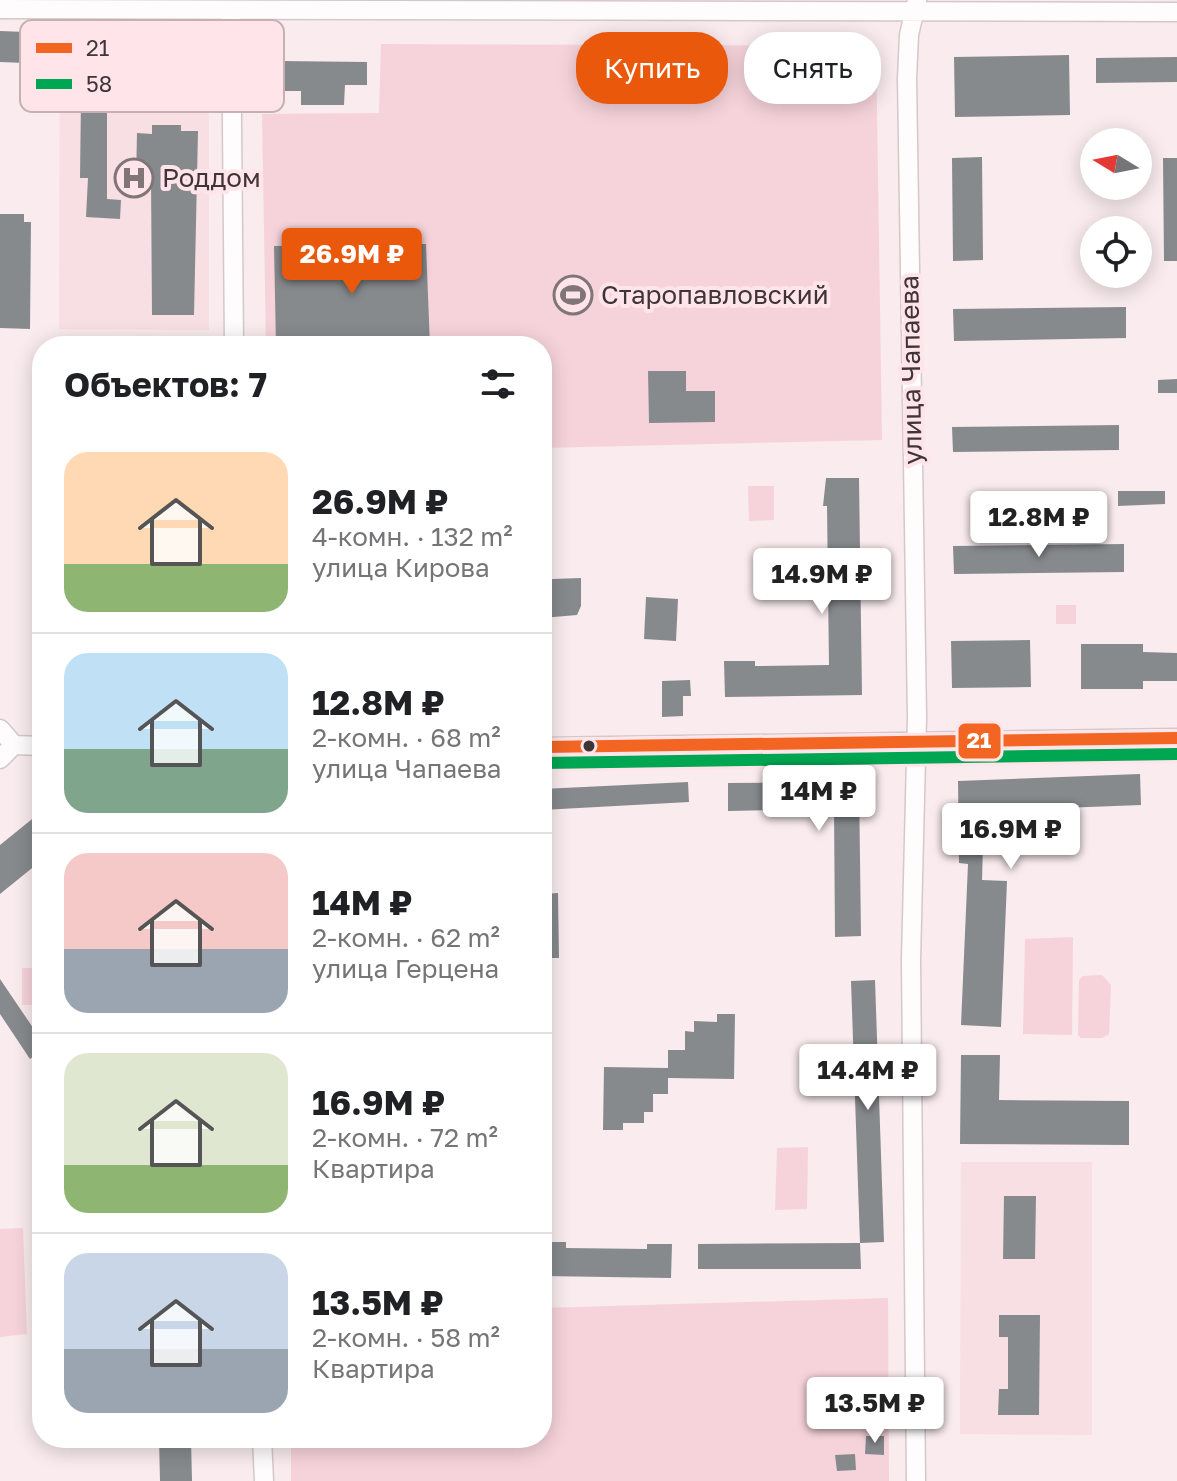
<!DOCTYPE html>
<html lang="ru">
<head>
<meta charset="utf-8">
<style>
	:root { --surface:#fff; --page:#f2f2f2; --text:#202124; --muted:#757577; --line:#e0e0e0; --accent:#ea580c }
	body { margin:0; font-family:"Golos Text",sans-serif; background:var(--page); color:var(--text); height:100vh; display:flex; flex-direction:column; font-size:30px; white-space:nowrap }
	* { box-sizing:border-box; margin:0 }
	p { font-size:26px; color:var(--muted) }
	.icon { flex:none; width:44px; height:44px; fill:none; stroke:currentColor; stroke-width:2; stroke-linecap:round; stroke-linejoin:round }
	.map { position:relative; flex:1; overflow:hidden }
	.sheet { position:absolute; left:32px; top:336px; width:520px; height:1112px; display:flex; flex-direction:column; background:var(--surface); border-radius:32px; box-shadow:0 4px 20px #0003 }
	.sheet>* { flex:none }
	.hud { position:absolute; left:576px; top:32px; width:480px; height:72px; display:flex; gap:16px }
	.needle { width:52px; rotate:280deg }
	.controls { position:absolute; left:1080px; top:128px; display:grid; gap:16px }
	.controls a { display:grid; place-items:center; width:72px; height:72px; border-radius:50%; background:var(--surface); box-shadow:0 4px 20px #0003; font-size:40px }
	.price { position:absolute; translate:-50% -68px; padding:0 18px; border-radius:8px; background:#fff; color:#222; font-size:26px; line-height:52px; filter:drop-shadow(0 2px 4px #0008) }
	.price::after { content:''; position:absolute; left:50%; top:48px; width:24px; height:18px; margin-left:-12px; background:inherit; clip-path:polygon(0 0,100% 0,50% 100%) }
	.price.active { background:var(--accent); color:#fff }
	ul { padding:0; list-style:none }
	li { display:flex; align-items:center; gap:24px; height:200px; padding:0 32px }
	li+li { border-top:2px solid var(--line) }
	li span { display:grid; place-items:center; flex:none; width:224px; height:160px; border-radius:24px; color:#555 }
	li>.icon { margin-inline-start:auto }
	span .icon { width:96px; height:96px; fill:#fffc; stroke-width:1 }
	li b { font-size:34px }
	h2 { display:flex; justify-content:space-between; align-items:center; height:96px; padding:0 32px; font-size:34px }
	.tag { padding:0 28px; border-radius:32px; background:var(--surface); box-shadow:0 4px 20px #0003; font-size:28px; line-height:72px }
	.tag.active { background:var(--accent); color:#fff }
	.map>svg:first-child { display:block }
	.built { fill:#f7dfe3 }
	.green { fill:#f6d3da }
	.building { fill:#878a8d }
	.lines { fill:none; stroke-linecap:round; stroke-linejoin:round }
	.minor-casing { stroke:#d4c8cb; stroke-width:21 }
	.minor { stroke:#fefcfc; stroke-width:18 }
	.bus-1-casing { stroke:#ffe5ea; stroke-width:18 }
	.bus-2-casing { stroke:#ffe5ea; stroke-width:18 }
	.bus-1 { stroke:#f26522; stroke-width:12 }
	.bus-2 { stroke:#00a651; stroke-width:12 }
	.bus-dot { fill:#3f3537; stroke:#ffe5ea; stroke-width:3 }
	.labels { text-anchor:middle; stroke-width:8; stroke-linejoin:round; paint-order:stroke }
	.poi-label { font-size:26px; fill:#3f3537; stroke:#ffe5ea; text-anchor:start }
	.street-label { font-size:26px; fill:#3f3537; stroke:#ffe5ea }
	.key { fill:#ffe5ea; stroke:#c5b0b4; stroke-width:2 }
	.key-label { font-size:22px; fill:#3f3537 }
	.line-badge { stroke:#ffe5ea; stroke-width:3 }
	.badge-label { font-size:22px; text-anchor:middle; font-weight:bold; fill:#fff }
</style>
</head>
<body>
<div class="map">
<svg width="1177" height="1481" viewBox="0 0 1177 1481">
	<rect width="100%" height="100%" fill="#f9ebee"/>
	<path class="built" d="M 60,25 L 209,26 L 209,330 L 59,329 Z
		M 961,1162 L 1092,1162 L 1092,1435 L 960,1434 Z"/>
	<path class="green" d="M 381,44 L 876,46 L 882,440 L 542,448 L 542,346 L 266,346 L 262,114 L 379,113 Z
		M 774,486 L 774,520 L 749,521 L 748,486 Z
		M 1056,605 L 1076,605 L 1076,624 L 1056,624 Z
		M 1073,937 L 1072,1035 L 1023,1034 L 1025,939 Z
		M 22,968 L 42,968 L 42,1005 L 22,1005 Z
		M 1102,975 L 1111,985 L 1109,1034 L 1102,1038 L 1081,1038 L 1078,1035 L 1079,980 L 1083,976 Z
		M 808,1147 L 807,1209 L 775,1210 L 777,1148 Z
		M 23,1228 L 27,1334 L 0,1337 L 0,1229 Z
		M 888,1298 L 889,1481 L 291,1481 L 291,1438 L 542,1438 L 542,1308 Z"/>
	<path class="building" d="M 195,28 L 196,99 L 107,98 L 107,199 L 121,200 L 120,219 L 86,217 L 88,178 L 80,178 L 81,98 L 74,98 L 74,78 L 169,78 L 169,47 L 156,48 L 156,30 Z
		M 0,31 L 26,32 L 25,63 L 0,62 Z
		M 1069,55 L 1070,115 L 955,117 L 954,57 Z
		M 1177,57 L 1177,82 L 1096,83 L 1096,58 Z
		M 279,61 L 367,62 L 367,85 L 345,85 L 344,105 L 301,105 L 301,91 L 279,91 Z
		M 152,125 L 181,125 L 181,131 L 198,131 L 194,315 L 152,315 L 151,179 L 136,179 L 137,133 L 152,134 Z
		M 982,157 L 983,260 L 953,261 L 952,158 Z
		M 1163,158 L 1177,158 L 1177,261 L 1164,261 Z
		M 0,214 L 24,214 L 24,222 L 31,222 L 30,329 L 0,328 Z
		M 426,244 L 430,346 L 276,346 L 274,246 Z
		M 1126,307 L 1126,338 L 954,341 L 953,309 Z
		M 648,371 L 686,371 L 686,391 L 715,391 L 715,422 L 649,423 Z
		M 1177,379 L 1177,393 L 1158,393 L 1158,380 Z
		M 1119,425 L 1119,450 L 953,452 L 952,427 Z
		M 826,478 L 859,478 L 862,695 L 725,697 L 724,661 L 755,661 L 755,666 L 829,665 L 827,506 L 823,506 Z
		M 1118,491 L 1165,491 L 1165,504 L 1118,506 Z
		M 1124,544 L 1124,572 L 954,574 L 953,546 Z
		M 581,578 L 581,606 L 577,615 L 542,618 L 542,587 L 552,587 L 552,579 Z
		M 646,597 L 678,599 L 676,641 L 644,639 Z
		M 1030,640 L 1031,687 L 952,688 L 951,641 Z
		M 1081,644 L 1143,644 L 1143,652 L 1177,653 L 1177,681 L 1143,681 L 1143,689 L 1081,689 Z
		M 690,680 L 691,696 L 683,696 L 683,716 L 662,717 L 662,681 Z
		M 1140,774 L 1141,805 L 984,811 L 982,880 L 1007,881 L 1001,1027 L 961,1025 L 968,864 L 959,863 L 958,781 Z
		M 688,782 L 689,802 L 542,810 L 542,789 Z
		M 859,782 L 861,936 L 835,937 L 834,809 L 728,811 L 728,783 Z
		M 42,811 L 42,860 L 0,894 L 0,845 Z
		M 558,893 L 559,958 L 542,958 L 542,894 Z
		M 0,979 L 42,1041 L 42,1049 L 30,1059 L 0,1014 Z
		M 875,980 L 884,1242 L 860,1243 L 851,981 Z
		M 717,1014 L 735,1014 L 734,1079 L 668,1078 L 668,1094 L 653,1094 L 653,1112 L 644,1112 L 644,1123 L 623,1123 L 623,1130 L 603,1130 L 604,1067 L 668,1068 L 668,1050 L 685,1050 L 685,1031 L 694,1032 L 694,1021 L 717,1022 Z
		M 961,1055 L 1000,1055 L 999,1100 L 1129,1101 L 1129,1145 L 960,1144 Z
		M 1004,1196 L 1036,1196 L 1035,1259 L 1003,1259 Z
		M 542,1242 L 566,1242 L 566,1248 L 647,1249 L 647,1244 L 672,1244 L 671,1278 L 542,1276 Z
		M 860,1243 L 861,1269 L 698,1269 L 698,1244 Z
		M 999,1315 L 1040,1315 L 1039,1415 L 998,1415 L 999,1389 L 1008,1389 L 1008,1337 L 999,1337 Z
		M 866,1436 L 884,1436 L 884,1455 L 865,1454 Z
		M 159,1438 L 191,1438 L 192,1481 L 160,1481 Z
		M 855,1454 L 856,1470 L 837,1471 L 835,1455 Z"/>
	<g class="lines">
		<defs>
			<path id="minor" d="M 0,9 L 1177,12
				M 231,12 L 234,346
				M 0,729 L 14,745
				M 542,747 L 1177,738
				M 0,759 L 14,745 L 42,746
				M 262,1438 L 264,1481
				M 916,1481 L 911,960 L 917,717 L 907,78 L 909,35 L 917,0"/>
		</defs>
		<use href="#minor" class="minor-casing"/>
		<use href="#minor" class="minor"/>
		<defs>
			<path id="bus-1" d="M 542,747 L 1177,738"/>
			<path id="bus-2" d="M 542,763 L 1177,754"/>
		</defs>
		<use href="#bus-1" class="bus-1-casing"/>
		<use href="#bus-2" class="bus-2-casing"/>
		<use href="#bus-1" class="bus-1"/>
		<use href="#bus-2" class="bus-2"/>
	</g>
	<defs>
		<symbol id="hospital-ring" viewBox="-11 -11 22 22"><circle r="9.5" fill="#ffe5ea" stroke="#807577" stroke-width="1.5"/><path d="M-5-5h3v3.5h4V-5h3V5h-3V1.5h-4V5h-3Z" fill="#807577"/></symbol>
		<symbol id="stadium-ring" viewBox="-11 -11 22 22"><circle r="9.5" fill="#ffe5ea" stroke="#807577" stroke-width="1.5"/><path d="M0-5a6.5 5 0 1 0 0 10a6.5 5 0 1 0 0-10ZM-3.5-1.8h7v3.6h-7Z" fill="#807577"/></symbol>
	</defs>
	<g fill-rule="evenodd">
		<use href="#hospital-ring" x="112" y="156" width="44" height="44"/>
		<use href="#stadium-ring" x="551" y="273" width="44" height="44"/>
	</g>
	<circle class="bus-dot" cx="589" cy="746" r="7"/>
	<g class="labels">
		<g class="poi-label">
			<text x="162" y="187">Роддом</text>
			<text x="601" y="304">Старопавловский</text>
		</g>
		<g class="street-label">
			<text transform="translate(911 370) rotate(-91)" y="9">улица Чапаева</text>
		</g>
	</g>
	<rect x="20" y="20" width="264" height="92" rx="12" class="key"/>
	<rect x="36" y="43" width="36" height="10" fill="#f26522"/>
	<rect x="36" y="79" width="36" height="10" fill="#00a651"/>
	<g class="key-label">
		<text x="86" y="56">21</text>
		<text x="86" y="92">58</text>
	</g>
	<rect class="line-badge" x="957" y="722" width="45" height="38" rx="8" fill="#f26522"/>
	<g class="badge-label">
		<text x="979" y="748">21</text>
	</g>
</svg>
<div class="controls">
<a><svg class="needle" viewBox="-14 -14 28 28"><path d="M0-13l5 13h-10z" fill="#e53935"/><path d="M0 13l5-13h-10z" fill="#757577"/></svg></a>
<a><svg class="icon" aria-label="locate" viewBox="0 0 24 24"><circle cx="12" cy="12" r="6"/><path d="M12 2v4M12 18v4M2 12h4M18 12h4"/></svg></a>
</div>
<b class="price active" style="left:352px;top:296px">26.9M ₽</b>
<b class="price" style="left:1039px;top:559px">12.8M ₽</b>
<b class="price" style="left:822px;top:616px">14.9M ₽</b>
<b class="price" style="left:819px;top:833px">14M ₽</b>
<b class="price" style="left:1011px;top:871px">16.9M ₽</b>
<b class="price" style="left:868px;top:1112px">14.4M ₽</b>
<b class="price" style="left:875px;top:1445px">13.5M ₽</b>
<div class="hud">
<a class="tag active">Купить</a>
<a class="tag">Снять</a>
</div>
<section class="sheet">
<h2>Объектов: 7<svg class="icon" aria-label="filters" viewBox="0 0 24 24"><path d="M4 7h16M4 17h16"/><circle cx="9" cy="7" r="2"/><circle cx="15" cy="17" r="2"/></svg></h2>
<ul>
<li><span style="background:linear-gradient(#ffd9b3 70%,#8fb573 0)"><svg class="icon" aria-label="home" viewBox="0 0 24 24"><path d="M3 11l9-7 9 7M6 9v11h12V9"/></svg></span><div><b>26.9M ₽</b><p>4-комн. · 132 m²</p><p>улица Кирова</p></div></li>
<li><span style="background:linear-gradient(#bfe0f5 60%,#7fa58c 0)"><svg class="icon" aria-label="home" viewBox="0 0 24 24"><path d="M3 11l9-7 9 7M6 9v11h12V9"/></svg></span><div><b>12.8M ₽</b><p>2-комн. · 68 m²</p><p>улица Чапаева</p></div></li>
<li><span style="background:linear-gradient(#f6c9c9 60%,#9aa5b1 0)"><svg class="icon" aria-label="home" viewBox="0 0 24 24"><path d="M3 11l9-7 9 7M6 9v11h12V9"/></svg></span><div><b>14M ₽</b><p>2-комн. · 62 m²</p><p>улица Герцена</p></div></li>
<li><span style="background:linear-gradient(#dfe7d0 70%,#8fb573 0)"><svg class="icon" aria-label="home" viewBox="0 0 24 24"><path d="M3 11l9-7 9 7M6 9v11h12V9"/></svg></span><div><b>16.9M ₽</b><p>2-комн. · 72 m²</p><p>Квартира</p></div></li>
<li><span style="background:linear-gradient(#c9d6e8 60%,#9aa5b1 0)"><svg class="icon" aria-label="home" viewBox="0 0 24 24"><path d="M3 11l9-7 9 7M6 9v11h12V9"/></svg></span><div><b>13.5M ₽</b><p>2-комн. · 58 m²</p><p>Квартира</p></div></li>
</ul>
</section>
</div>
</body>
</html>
